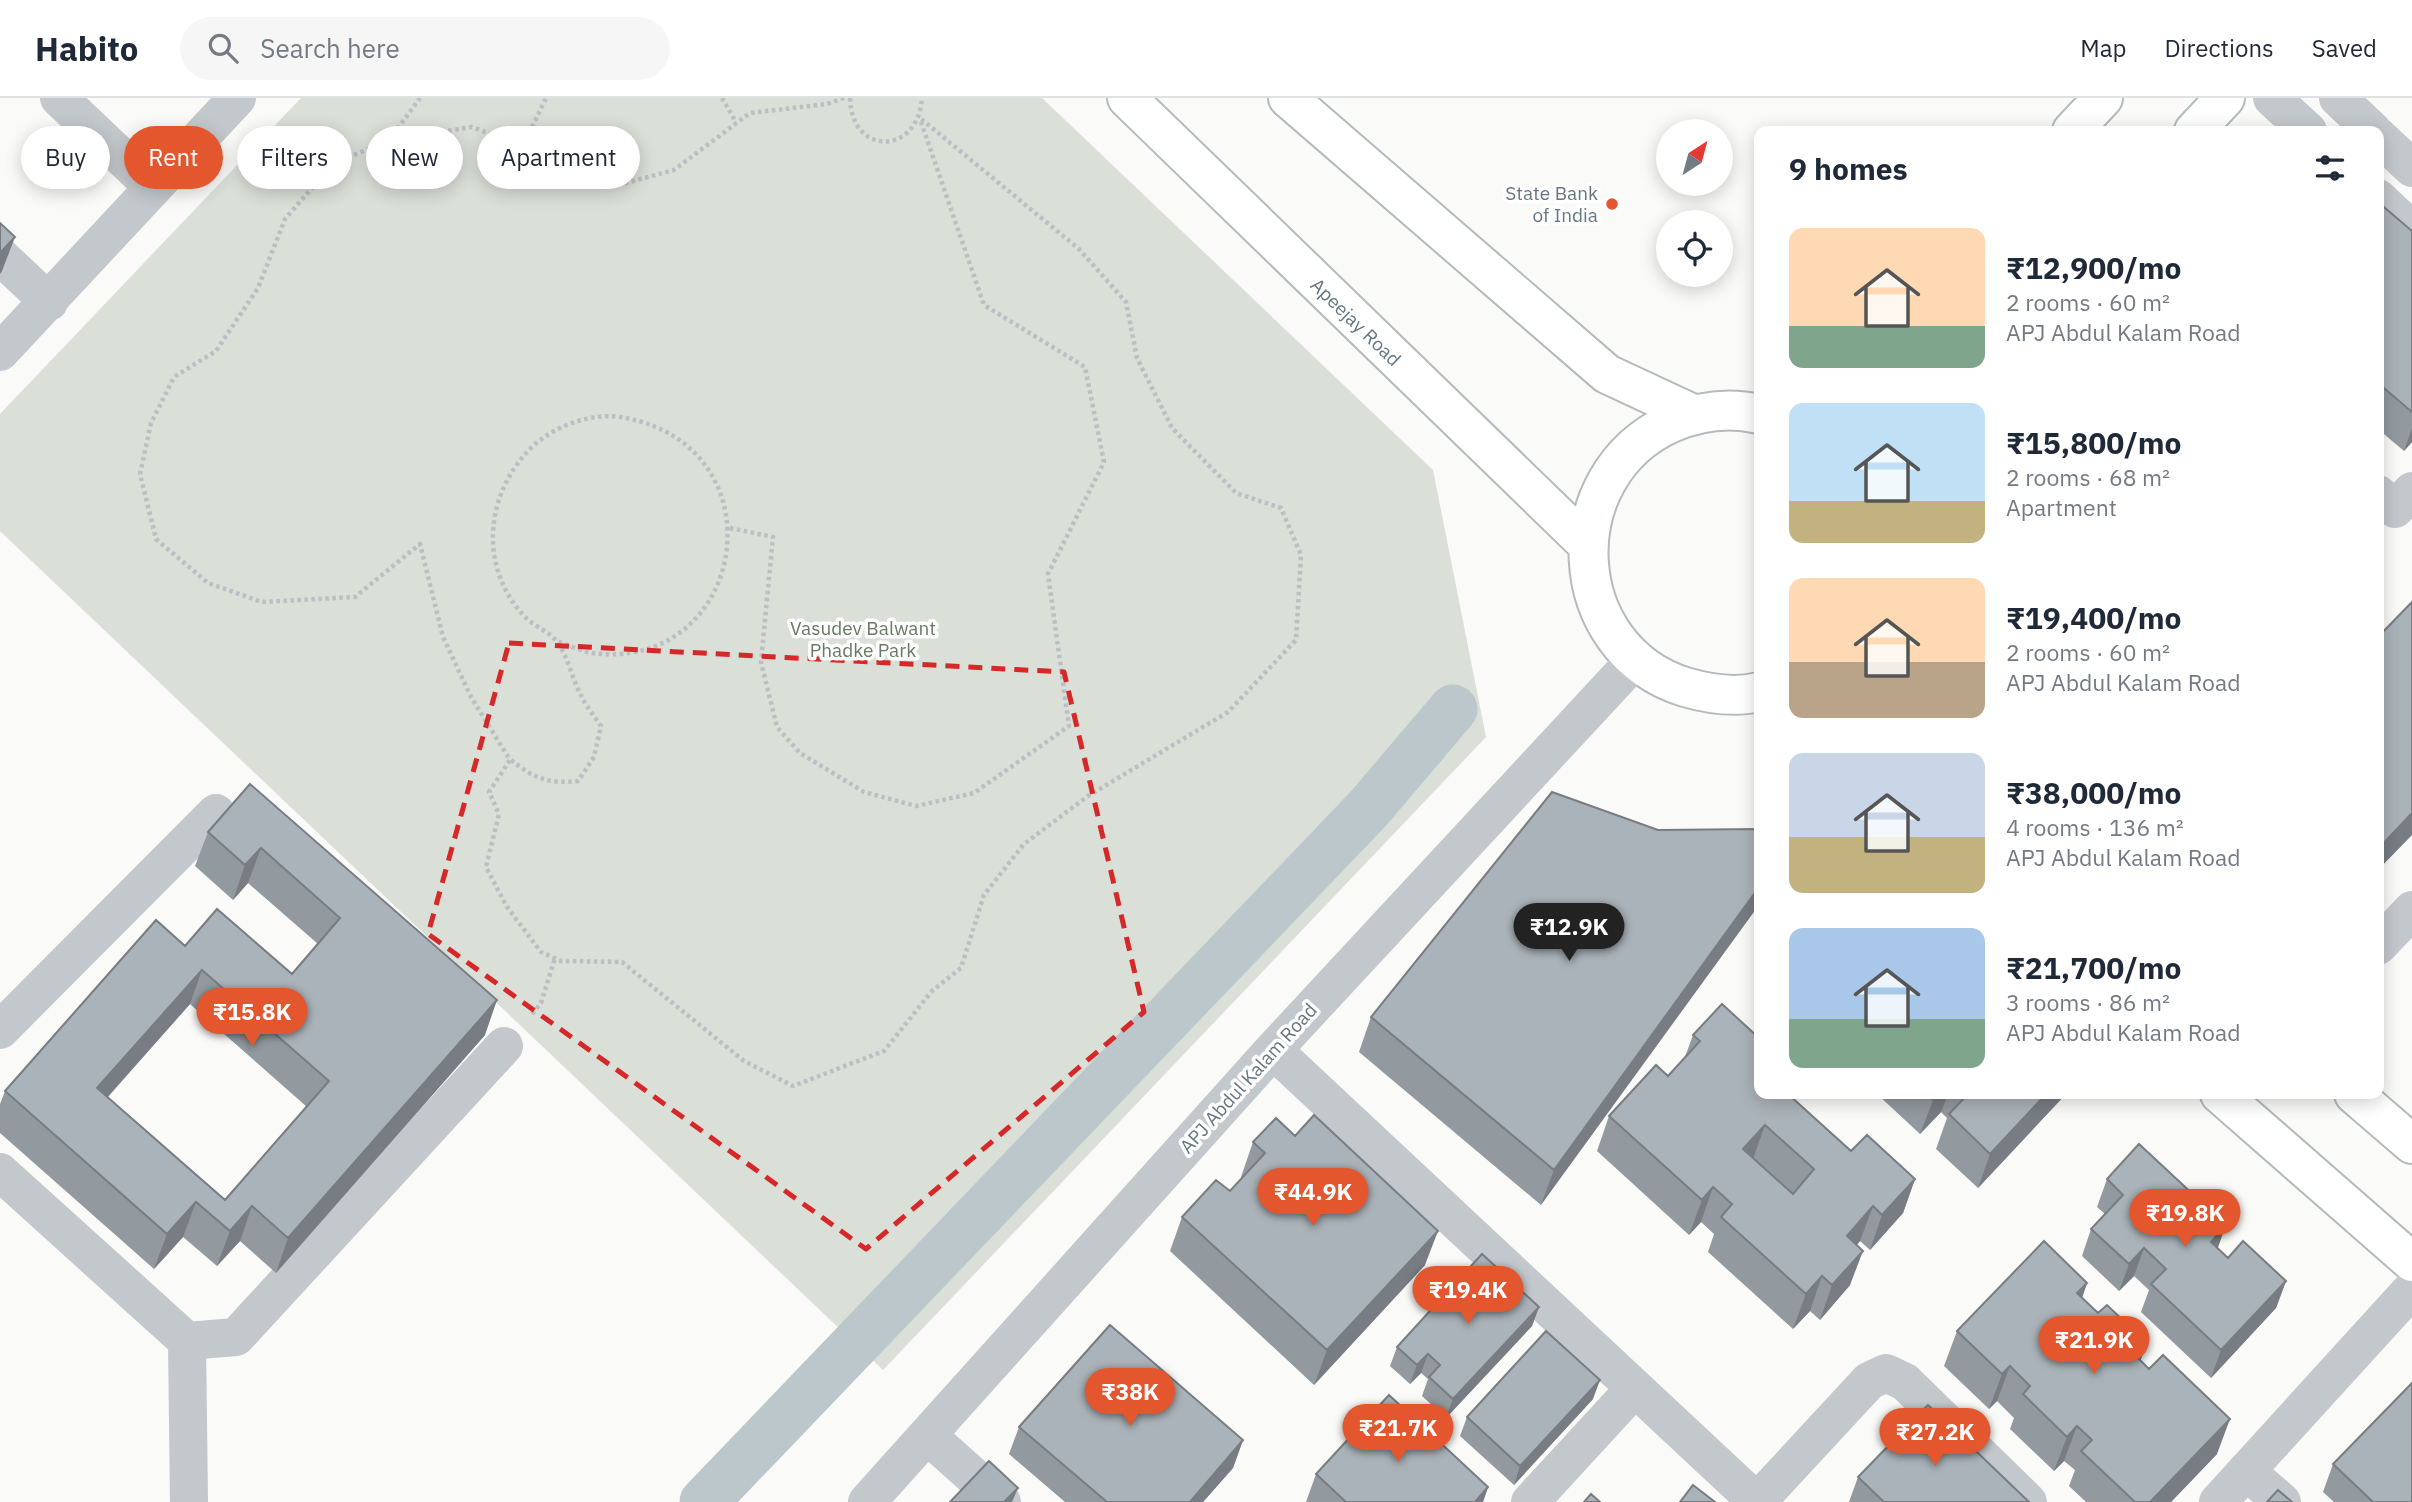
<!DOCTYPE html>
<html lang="en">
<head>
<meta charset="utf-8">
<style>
	:root { --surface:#fff; --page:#f6f6f7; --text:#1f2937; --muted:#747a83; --line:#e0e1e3; --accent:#e4572e }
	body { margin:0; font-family:"IBM Plex Sans",sans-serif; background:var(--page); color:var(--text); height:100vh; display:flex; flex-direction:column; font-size:26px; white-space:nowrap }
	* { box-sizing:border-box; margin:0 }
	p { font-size:23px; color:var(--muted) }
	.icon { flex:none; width:38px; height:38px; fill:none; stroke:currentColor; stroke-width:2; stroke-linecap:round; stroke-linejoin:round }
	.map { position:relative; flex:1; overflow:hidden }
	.panel { position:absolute; left:1754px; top:28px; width:630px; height:973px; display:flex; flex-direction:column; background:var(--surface); border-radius:14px; box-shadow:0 4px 18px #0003 }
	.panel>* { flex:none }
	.guide { position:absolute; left:21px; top:28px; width:665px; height:63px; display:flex; gap:14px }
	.needle { width:46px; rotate:36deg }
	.tools { position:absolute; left:1656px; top:21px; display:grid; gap:14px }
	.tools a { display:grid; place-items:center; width:77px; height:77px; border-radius:50%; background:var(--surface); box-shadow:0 4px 18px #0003; font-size:35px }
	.price { position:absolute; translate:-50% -60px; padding:0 16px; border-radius:24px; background:var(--accent); color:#fff; font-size:23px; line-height:46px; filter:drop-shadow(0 2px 4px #0008) }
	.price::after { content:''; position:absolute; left:50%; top:42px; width:21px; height:16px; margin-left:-10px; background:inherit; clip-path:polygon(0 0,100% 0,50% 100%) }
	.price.on { background:#222; color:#fff }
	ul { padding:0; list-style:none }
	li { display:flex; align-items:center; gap:21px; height:175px; padding:0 35px }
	li span { display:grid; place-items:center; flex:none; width:196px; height:140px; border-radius:14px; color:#555 }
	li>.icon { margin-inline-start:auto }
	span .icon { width:84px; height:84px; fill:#fffc; stroke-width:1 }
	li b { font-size:30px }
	h2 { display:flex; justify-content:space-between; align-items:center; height:84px; padding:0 35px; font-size:30px }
	.pill { padding:0 24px; border-radius:32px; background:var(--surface); box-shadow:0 4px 18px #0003; font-size:24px; line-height:63px }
	.pill.on { background:var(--accent); color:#fff }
	header { display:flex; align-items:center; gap:42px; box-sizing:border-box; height:98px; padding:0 35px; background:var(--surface); border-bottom:2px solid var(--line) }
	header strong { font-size:33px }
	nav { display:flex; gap:38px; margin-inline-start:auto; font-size:24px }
	.search { width:490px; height:63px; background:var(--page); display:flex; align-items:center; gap:18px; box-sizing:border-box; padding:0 24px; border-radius:38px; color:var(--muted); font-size:26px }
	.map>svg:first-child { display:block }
	.green { fill:#dadfd7 }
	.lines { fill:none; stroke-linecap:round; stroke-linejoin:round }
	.canal { stroke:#bbc7cb; stroke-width:49 }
	.major-casing { stroke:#b5babe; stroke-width:42 }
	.path { stroke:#bbbfc2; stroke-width:4.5; stroke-dasharray:3.5 3.5; stroke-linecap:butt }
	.minor { stroke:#c3c8cc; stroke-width:38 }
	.major { stroke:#fff; stroke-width:38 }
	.wall { fill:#929a9f; fill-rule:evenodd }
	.shaded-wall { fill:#777d82 }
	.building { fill:#aab3b9; stroke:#777d82; stroke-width:2; fill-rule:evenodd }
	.marked { fill:none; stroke:#d62828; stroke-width:5; stroke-dasharray:14 9; stroke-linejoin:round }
	.poi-dot { fill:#e4572e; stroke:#fff; stroke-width:2.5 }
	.labels { text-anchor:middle; stroke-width:7; stroke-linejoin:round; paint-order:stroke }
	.poi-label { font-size:19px; fill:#657683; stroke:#fff; text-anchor:end }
	.street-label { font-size:19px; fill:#657683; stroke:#fff }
	.park-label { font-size:19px; fill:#687a64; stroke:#fff }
</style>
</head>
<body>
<header>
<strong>Habito</strong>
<div class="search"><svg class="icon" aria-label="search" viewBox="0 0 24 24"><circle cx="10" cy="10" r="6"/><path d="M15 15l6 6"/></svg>Search here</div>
<nav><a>Map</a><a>Directions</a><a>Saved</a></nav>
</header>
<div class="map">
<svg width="2412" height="1404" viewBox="0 0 2412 1404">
	<rect width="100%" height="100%" fill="#fafaf8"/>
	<path class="green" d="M 301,0 L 1042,0 L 1433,372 L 1486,639 L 883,1272 L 0,433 L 0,316 Z"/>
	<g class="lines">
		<path class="canal" d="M 704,1404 L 1369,710 L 1453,611"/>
		<defs>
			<path id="major" d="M 1127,0 L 1587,446
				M 1288,0 L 1607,276 L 1693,316
				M 2072,33 L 2103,0
				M 2194,33 L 2225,0
				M 1759,316 C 1729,309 1699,313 1671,325 C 1555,377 1563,551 1685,589 C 1709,596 1735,600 1759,594
				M 2220,996 L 2412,1164
				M 2354,996 L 2412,1046"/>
		</defs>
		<use href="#major" class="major-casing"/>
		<path class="path" d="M 722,0 L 736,24
			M 844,0 L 827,6 L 750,15 L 674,72 L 626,85 L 579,80 L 523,48 L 472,29 L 389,42 L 333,66 L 285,121 L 258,190 L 216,253 L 174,279 L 151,325 L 140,376 L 156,441 L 208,485 L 262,504 L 355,499 L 420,446 L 443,539 L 471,599 L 510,662 L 489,694 L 499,716 L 486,769 L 507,809 L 541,854 L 561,863 L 622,864 L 744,963 L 793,988 L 884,953 L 932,893 L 961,870 L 984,797 L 1024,746 L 1088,698 L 1228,614 L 1296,542 L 1301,457 L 1281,410 L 1236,395 L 1172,330 L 1137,260 L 1126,204 L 1079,151 L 920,20
			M 850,0 C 851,58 918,58 922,0
			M 389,42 L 420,0
			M 523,48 L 546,0
			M 730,430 L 773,439 L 761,564 L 777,629 L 800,655 L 864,694 L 916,708 L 974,695 L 1069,628 L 1048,476 L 1104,364 L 1085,269 L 984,207 L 920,21
			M 511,662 C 535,681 548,686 578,683 L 594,659 L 601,628 C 594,618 586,608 581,597 C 572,581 568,558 557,544 C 549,533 533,528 524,518 C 477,467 486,393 533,348 C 556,327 595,313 626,320 C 784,351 746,575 592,555 C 581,553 568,547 557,543
			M 532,916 L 541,905 L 555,860"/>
		<path class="minor" d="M 59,0 L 153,89
			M 2272,0 L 2308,33
			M 2338,0 L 2373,33
			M 2378,38 L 2412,70
			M 2378,100 L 2412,132
			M 0,158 L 49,204
			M 0,254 L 237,0
			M 2378,396 L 2395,411 L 2412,393
			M 2378,848 L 2412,812
			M 0,932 L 216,715
			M 1273,952 L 1757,1404
			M 0,1074 L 187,1243 L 236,1239 L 504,948
			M 187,1243 L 189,1404
			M 927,1337 L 1002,1404
			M 2246,1373 L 2282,1404
			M 867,1404 L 1273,952 L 1636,561
			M 1530,1404 L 1635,1290
			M 1757,1404 L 1869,1283 L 1886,1275 L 1905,1284 L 2028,1404
			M 2218,1404 L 2412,1191"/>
		<use href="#major" class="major"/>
	</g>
	<path class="wall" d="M 2378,104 L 2412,133 L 2412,344 L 2404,353 L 2378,331 Z
		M 250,686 L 485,937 L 276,1175 L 240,1143 L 217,1168 L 183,1139 L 154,1171 L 0,1035 L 0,1006 L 5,993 L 185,848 L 292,876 L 318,846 L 248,785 L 233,802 L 195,768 L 208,734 ZM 190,906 L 307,1009 L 225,1102 L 108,999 Z
		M 1759,731 L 1541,1107 L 1359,954 L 1371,919 L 1658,732 Z
		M 1693,937 L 1759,996 L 1851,1053 L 1915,1081 L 1903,1115 L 1870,1152 L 1860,1143 L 1857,1147 L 1850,1187 L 1820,1222 L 1810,1213 L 1793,1231 L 1708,1154 L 1714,1136 L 1701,1124 L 1689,1137 L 1597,1053 L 1609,1018 L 1668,978 L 1685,959 Z
		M 1877,996 L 2066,996 L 1978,1090 L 1936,1051 L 1947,1020 L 1941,1014 L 1920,1036 Z
		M 1253,1044 L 1425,1167 L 1314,1287 L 1170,1153 L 1182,1119 L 1230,1093 L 1242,1080 L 1241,1079 Z
		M 2107,1081 L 2218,1151 L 2228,1160 L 2286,1183 L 2276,1210 L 2211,1280 L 2141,1214 L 2149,1192 L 2134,1178 L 2119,1193 L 2082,1158 L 2091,1131 L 2105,1116 L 2097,1109 Z
		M 1505,1177 L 1500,1192 L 1505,1196 L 1539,1209 L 1532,1228 L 1446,1320 L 1422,1298 L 1428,1281 L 1421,1275 L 1410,1286 L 1390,1268 L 1397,1249 Z
		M 2087,1185 L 2082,1200 L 2098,1215 L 2147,1245 L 2140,1262 L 2217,1356 L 2171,1404 L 2086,1404 L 2069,1388 L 2075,1372 L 2064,1363 L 2054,1373 L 2010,1331 L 2014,1320 L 1997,1303 L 1989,1311 L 1944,1268 L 1957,1233 Z
		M 1593,1301 L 1514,1387 L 1460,1338 L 1467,1319 Z
		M 1019,1329 L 1243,1342 L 1233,1370 L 1203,1404 L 1065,1404 L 1009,1356 Z
		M 2333,1366 L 2412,1404 L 2334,1404 L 2323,1394 Z
		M 1316,1376 L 1488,1389 L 1483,1404 L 1306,1404 Z
		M 1858,1379 L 2029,1404 L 1849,1404 Z"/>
	<path class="shaded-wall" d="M 15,139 L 2,173 L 0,176 L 0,155 Z
		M 2412,330 L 2412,344 L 2404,353 Z
		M 2412,715 L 2412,737 L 2378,772 L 2378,751 Z
		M 261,750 L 248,785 L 233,802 L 245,767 Z
		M 1759,789 L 1759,807 L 1541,1107 L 1554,1072 Z
		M 202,872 L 190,906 L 85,1024 L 97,990 Z
		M 497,902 L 485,937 L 276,1175 L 288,1140 Z
		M 1939,996 L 1948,996 L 1941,1014 L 1920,1036 L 1933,1002 Z
		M 2046,996 L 2066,996 L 1978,1090 L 1990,1056 Z
		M 1765,1027 L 1753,1061 L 1743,1051 Z
		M 1915,1081 L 1903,1115 L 1870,1152 L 1882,1117 Z
		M 1713,1089 L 1701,1124 L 1689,1137 L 1702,1102 Z
		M 196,1104 L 183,1139 L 154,1171 L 167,1136 Z
		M 252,1108 L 240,1143 L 217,1168 L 230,1133 Z
		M 1873,1108 L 1860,1143 L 1834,1173 L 1847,1138 Z
		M 2226,1127 L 2216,1155 L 2211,1144 Z
		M 1438,1133 L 1425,1167 L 1314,1287 L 1327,1252 Z
		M 2144,1150 L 2134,1178 L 2119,1193 L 2129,1166 Z
		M 1863,1153 L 1850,1187 L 1820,1222 L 1832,1187 Z
		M 1505,1177 L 1498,1196 L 1495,1188 Z
		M 1822,1178 L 1810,1213 L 1793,1231 L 1806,1196 Z
		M 2286,1183 L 2276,1210 L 2211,1280 L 2221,1252 Z
		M 2087,1185 L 2075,1220 L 2077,1195 Z
		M 1539,1209 L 1532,1228 L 1446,1320 L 1453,1301 Z
		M 2147,1245 L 2134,1280 L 2135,1257 Z
		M 1428,1256 L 1421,1275 L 1410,1286 L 1417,1267 Z
		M 2010,1268 L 1997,1303 L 1989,1311 L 2002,1276 Z
		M 1600,1282 L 1593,1301 L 1514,1387 L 1520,1368 Z
		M 2230,1321 L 2217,1356 L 2171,1404 L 2150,1404 Z
		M 2077,1328 L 2064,1363 L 2054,1373 L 2067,1339 Z
		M 1243,1342 L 1233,1370 L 1203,1404 L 1190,1404 Z
		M 1488,1389 L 1483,1404 L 1475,1404 Z
		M 1018,1390 L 1012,1404 L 1004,1404 Z"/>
	<path class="building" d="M 2378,104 L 2412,133 L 2412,314 L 2378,285 Z
		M 0,125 L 15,139 L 0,155 Z
		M 2412,504 L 2412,715 L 2378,751 L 2378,539 Z
		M 250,686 L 497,902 L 288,1140 L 252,1108 L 230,1133 L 196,1104 L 167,1136 L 5,993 L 156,822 L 185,848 L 217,811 L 292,876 L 340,820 L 261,750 L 245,767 L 208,734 ZM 202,872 L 329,983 L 225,1102 L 97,990 Z
		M 1552,694 L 1658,732 L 1759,731 L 1759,789 L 1554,1072 L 1371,919 Z
		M 1722,906 L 1759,940 L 1759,996 L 1788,996 L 1851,1053 L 1867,1037 L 1915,1081 L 1882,1117 L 1873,1108 L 1847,1138 L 1863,1153 L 1832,1187 L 1822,1178 L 1806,1196 L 1721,1119 L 1732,1106 L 1713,1089 L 1702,1102 L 1609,1018 L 1656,967 L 1668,978 L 1700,943 L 1693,937 ZM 1765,1027 L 1814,1071 L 1793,1096 L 1743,1051 Z
		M 1927,996 L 1939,996 L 1933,1002 Z
		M 1968,996 L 2046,996 L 1990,1056 L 1949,1016 Z
		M 1314,1017 L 1438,1133 L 1327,1252 L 1182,1119 L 1216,1082 L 1230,1093 L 1265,1055 L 1253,1044 L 1276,1020 L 1295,1038 Z
		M 2139,1046 L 2226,1127 L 2211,1144 L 2228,1160 L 2243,1143 L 2286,1183 L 2221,1252 L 2151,1186 L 2166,1171 L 2144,1150 L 2129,1166 L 2091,1131 L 2123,1097 L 2107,1081 Z
		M 2044,1143 L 2087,1185 L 2077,1195 L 2098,1215 L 2107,1207 L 2147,1245 L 2135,1257 L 2149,1271 L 2163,1257 L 2230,1321 L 2150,1404 L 2135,1404 L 2081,1353 L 2092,1342 L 2077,1328 L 2067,1339 L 2023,1296 L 2030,1288 L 2010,1268 L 2002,1276 L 1957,1233 Z
		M 1482,1156 L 1505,1177 L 1495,1188 L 1505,1196 L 1514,1186 L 1539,1209 L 1453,1301 L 1429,1279 L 1440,1267 L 1428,1256 L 1417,1267 L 1397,1249 Z
		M 1110,1227 L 1243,1342 L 1190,1404 L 1107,1404 L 1019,1329 Z
		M 1546,1233 L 1600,1282 L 1520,1368 L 1467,1319 Z
		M 2412,1285 L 2412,1404 L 2373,1404 L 2333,1366 Z
		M 1389,1297 L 1488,1389 L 1475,1404 L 1346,1404 L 1316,1376 Z
		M 1928,1307 L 2029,1404 L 1884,1404 L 1858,1379 Z
		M 989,1363 L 1018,1390 L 1004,1404 L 950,1404 Z
		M 1693,1387 L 1715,1404 L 1680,1404 Z
		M 2278,1392 L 2292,1404 L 2267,1404 Z
		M 1591,1396 L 1600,1404 L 1584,1404 Z"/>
	<path class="marked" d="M 509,545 L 1064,574 L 1144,914 L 866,1151 L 428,836 Z"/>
	<circle class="poi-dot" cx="1612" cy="106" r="7"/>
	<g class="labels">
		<g class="poi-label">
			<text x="1598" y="102">State Bank<tspan x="1598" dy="22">of India</tspan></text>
		</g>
		<g class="street-label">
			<text transform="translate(1356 224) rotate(44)" y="7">Apeejay Road</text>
			<text transform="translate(1248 980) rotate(-48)" y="7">APJ Abdul Kalam Road</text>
		</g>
		<g class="park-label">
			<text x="863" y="537">Vasudev Balwant<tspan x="863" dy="22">Phadke Park</tspan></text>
		</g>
	</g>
</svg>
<div class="tools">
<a><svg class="needle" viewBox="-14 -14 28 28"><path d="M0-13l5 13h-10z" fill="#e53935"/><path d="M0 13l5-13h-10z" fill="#747a83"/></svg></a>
<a><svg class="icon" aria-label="locate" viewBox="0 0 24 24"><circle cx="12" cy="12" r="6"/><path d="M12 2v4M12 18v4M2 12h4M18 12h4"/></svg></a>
</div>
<b class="price on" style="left:1569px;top:865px">₹12.9K</b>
<b class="price" style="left:252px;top:950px">₹15.8K</b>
<b class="price" style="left:1313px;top:1130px">₹44.9K</b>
<b class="price" style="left:2185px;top:1151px">₹19.8K</b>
<b class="price" style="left:1468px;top:1228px">₹19.4K</b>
<b class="price" style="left:2094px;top:1278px">₹21.9K</b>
<b class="price" style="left:1130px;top:1330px">₹38K</b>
<b class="price" style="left:1398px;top:1366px">₹21.7K</b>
<b class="price" style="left:1935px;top:1370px">₹27.2K</b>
<div class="guide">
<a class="pill">Buy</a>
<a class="pill on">Rent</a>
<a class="pill">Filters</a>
<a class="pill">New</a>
<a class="pill">Apartment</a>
</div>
<section class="panel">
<h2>9 homes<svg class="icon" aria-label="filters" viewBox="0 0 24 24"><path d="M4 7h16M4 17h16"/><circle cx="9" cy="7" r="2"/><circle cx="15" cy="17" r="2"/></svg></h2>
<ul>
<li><span style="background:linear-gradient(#ffd9b3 70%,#7fa58c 0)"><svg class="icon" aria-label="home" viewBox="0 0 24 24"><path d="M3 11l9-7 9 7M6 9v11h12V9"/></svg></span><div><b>₹12,900/mo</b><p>2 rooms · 60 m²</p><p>APJ Abdul Kalam Road</p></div></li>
<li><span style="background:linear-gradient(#bfe0f5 70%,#c2b280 0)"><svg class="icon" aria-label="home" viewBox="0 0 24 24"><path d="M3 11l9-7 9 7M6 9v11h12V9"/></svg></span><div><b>₹15,800/mo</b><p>2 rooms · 68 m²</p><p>Apartment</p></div></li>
<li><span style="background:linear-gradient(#ffd9b3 60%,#b9a48a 0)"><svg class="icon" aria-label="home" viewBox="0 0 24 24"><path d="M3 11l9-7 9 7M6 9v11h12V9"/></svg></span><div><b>₹19,400/mo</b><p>2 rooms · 60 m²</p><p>APJ Abdul Kalam Road</p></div></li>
<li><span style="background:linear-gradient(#c9d6e8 60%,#c2b280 0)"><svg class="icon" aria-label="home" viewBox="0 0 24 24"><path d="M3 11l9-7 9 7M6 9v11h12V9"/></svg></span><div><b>₹38,000/mo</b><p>4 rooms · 136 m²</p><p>APJ Abdul Kalam Road</p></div></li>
<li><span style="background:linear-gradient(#a9c7e8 65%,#7fa58c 0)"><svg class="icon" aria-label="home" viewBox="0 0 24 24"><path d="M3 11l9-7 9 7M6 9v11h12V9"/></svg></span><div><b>₹21,700/mo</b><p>3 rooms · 86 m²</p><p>APJ Abdul Kalam Road</p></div></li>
</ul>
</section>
</div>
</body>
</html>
